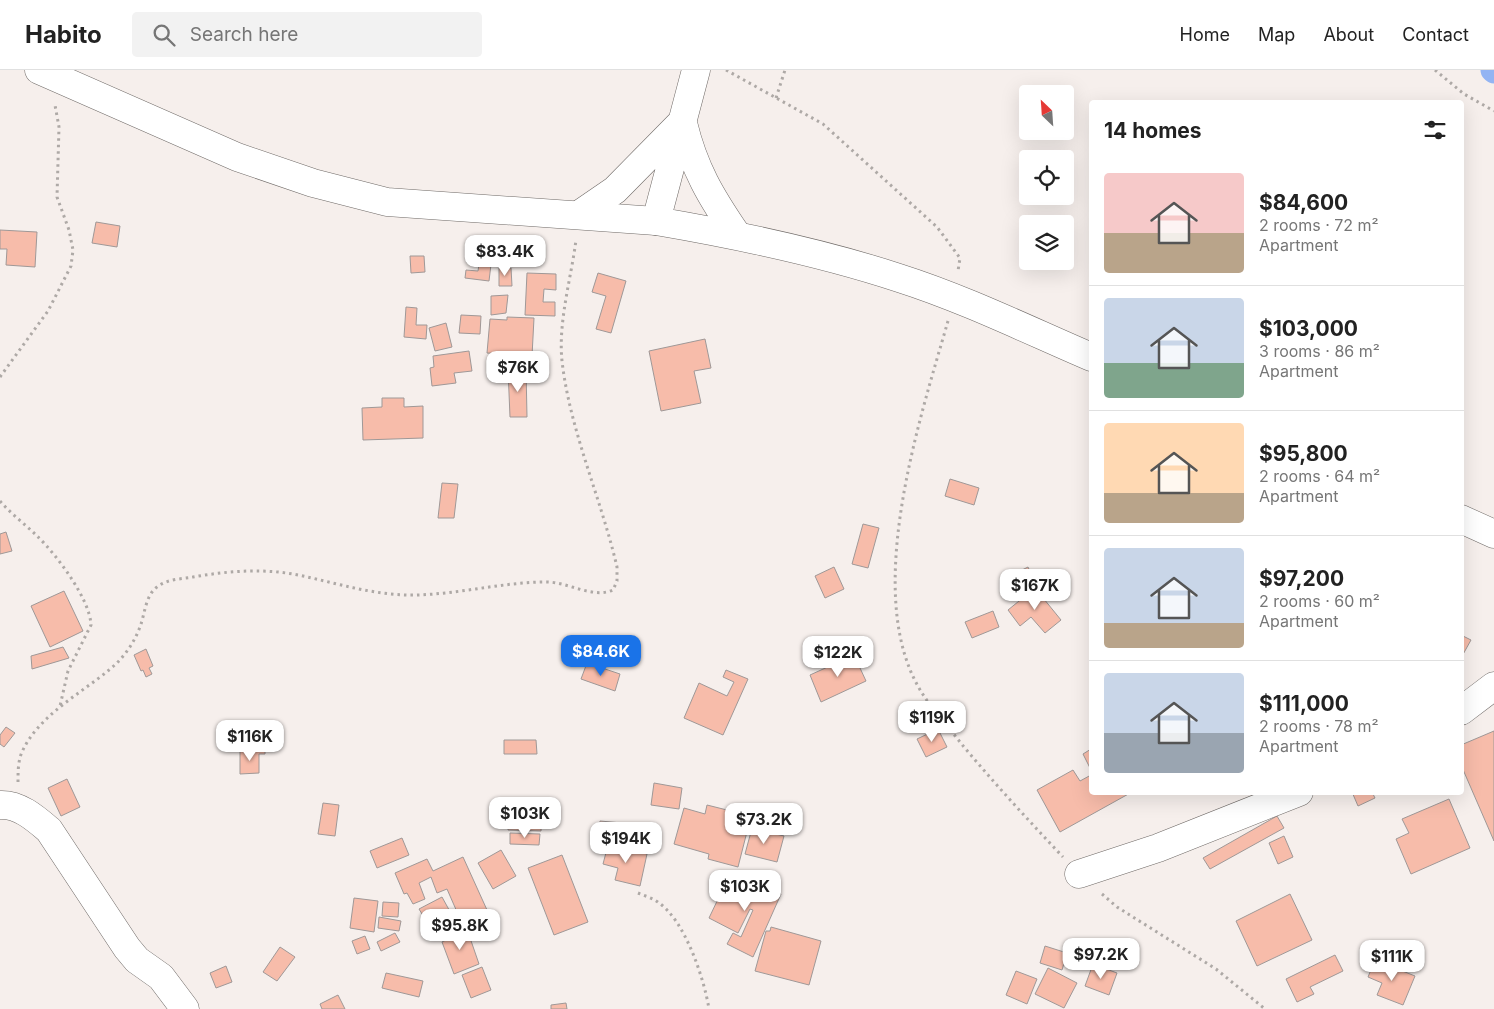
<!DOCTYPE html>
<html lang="en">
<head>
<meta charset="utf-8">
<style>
	:root { --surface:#fff; --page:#f2f2f2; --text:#222; --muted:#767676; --line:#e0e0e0; --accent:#1a73e8 }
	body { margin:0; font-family:Inter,sans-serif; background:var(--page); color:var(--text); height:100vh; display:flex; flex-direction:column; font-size:19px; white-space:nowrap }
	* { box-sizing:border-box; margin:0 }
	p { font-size:16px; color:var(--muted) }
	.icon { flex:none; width:28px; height:28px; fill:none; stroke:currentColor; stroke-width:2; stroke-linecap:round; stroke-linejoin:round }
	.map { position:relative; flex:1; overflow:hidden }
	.drawer { position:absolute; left:1089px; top:30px; width:375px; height:695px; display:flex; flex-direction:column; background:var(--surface); border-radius:5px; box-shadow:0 5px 20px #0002 }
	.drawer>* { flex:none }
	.needle { width:32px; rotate:335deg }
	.tools { position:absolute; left:1019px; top:15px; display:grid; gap:10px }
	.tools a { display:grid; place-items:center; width:55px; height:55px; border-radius:5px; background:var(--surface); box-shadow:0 5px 20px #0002; font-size:25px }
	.price { position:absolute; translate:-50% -42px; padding:0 11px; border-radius:10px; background:#fff; color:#222; font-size:16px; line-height:32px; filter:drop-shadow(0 1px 2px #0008) }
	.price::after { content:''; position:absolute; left:50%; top:30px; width:15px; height:11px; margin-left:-8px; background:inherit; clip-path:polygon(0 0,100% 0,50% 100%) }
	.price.current { background:var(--accent); color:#fff }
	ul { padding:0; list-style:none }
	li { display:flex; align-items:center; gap:15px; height:125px; padding:0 15px }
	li+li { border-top:1px solid var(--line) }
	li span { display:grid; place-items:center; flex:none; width:140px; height:100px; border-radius:5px; color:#555 }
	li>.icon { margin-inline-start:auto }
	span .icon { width:60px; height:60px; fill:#fffc; stroke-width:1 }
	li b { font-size:21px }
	h2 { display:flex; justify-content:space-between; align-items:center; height:60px; padding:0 15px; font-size:21px }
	header { display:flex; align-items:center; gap:30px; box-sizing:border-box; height:70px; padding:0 25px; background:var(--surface); border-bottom:1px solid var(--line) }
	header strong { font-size:24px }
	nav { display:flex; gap:28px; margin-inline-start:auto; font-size:18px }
	.search { width:350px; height:45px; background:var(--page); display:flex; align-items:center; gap:12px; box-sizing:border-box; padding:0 18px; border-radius:5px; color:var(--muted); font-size:19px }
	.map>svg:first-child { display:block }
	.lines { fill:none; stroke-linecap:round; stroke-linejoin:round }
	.canal { stroke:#93b4f3; stroke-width:25 }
	.building { fill:#f7bcaa; stroke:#9f9897 }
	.minor-casing { stroke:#6f6a67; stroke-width:29 }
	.major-casing { stroke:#6f6a67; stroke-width:29 }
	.path { stroke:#aea9a6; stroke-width:3; stroke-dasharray:2.5 4; stroke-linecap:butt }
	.minor { stroke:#fff; stroke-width:28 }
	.major { stroke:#fff; stroke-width:28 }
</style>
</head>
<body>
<header>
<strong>Habito</strong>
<div class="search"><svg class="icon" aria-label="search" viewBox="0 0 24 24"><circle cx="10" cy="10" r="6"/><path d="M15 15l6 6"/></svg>Search here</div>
<nav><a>Home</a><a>Map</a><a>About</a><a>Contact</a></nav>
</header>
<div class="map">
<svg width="1494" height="939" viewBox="0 0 1494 939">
	<rect width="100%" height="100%" fill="#f6efec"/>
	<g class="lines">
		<path class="canal" d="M 1493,0 L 1494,1"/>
	</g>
	<path class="building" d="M 96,152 L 120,156 L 117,177 L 92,173 Z
		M 0,160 L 37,162 L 35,197 L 6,195 L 7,179 L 0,179 Z
		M 470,175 L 493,178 L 489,211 L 465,208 L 466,200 L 478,201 L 479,194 L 467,193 Z
		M 410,186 L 424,186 L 425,202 L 411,203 Z
		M 499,198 L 511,198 L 512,216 L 499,216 Z
		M 527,203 L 556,204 L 556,220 L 544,219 L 543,232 L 555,232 L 555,246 L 525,245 Z
		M 598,203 L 626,211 L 611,263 L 596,259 L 606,226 L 592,222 Z
		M 508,225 L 506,243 L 491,245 L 491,226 Z
		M 406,237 L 417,238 L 416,255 L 427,255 L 426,269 L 404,267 Z
		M 461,245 L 481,246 L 480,264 L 459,263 Z
		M 507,247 L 534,248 L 532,286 L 487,283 L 490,249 L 507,250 Z
		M 446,253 L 452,277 L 435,281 L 429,258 Z
		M 705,269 L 711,298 L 694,301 L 701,333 L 661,341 L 649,281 Z
		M 469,281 L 472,301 L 454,303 L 456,313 L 432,316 L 430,298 L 434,297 L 433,286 Z
		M 508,299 L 526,299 L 527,347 L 510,347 Z
		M 382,328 L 404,328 L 404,337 L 423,336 L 423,368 L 363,370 L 362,338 L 382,337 Z
		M 950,409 L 979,418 L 974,435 L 945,426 Z
		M 442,413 L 458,414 L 454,448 L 438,448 Z
		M 863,454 L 879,458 L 868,498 L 852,494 Z
		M 6,462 L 12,481 L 0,484 L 0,464 Z
		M 834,497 L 844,519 L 825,528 L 815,506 Z
		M 1028,497 L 1033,508 L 1020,515 L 1014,504 Z
		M 1035,518 L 1061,550 L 1045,563 L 1031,547 L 1020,556 L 1008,540 Z
		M 64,521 L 83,561 L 50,577 L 31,536 Z
		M 993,541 L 999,557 L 972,568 L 965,552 Z
		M 1461,565 L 1471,570 L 1461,588 Z
		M 63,577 L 69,588 L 32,599 L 31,586 Z
		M 146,579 L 153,596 L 149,598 L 152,604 L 146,607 L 143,600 L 141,601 L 134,585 Z
		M 854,585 L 866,611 L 821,632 L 810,605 Z
		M 587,593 L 620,604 L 615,621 L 581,609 Z
		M 726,600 L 748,609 L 723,665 L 684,648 L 699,613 L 727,626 L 734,612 L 723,607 Z
		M 6,657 L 15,663 L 4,677 L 0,674 L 0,665 Z
		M 938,659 L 947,677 L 926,687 L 917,669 Z
		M 1494,661 L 1494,771 L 1461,695 L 1461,675 Z
		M 504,670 L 536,670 L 537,684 L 504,684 Z
		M 1091,679 L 1091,700 L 1083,684 Z
		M 265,680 L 265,684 L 259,684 L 259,703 L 240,704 L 240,681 Z
		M 1073,700 L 1080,711 L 1091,705 L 1091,722 L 1132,722 L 1060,762 L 1037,720 Z
		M 67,709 L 80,737 L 61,746 L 48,718 Z
		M 654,713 L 682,718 L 679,739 L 651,735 Z
		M 1352,722 L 1372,722 L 1375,728 L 1358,736 Z
		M 509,728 L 542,729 L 541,761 L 508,760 Z
		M 1449,729 L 1470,778 L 1411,804 L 1396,769 L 1409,763 L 1402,749 Z
		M 323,733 L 339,735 L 335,766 L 318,764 Z
		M 707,735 L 751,746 L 738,797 L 708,789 L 709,784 L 674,774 L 684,738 L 705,744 Z
		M 1277,746 L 1284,758 L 1210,799 L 1203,788 Z
		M 600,751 L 633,754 L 630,772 L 598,769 Z
		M 752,758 L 784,766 L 777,792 L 745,784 Z
		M 510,763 L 540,764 L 539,775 L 510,774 Z
		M 1284,766 L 1293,787 L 1278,794 L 1269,773 Z
		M 402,768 L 409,785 L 377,798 L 370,781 Z
		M 608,775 L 647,784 L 640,816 L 615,810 L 618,798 L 603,794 Z
		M 501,780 L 516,806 L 493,819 L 478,793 Z
		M 562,785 L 588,852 L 554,865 L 528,798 Z
		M 463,787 L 492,851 L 476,858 L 475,854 L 464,858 L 447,819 L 437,823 L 431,807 L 419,813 L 425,829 L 413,834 L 407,823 L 404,824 L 395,803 L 427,789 L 433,801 Z
		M 730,804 L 762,819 L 764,816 L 781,824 L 753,887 L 727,874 L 733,863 L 741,867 L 753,840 L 750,839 L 738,863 L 709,848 Z
		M 1290,824 L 1312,870 L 1257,896 L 1236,851 Z
		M 442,827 L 453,847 L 431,859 L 419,839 Z
		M 354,828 L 378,831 L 374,862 L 350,858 Z
		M 383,832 L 399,833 L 398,847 L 382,846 Z
		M 379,847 L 401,851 L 399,861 L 378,858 Z
		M 456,857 L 459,865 L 468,862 L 479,894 L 454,904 L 442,872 L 448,869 L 445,861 Z
		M 771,857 L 821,871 L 809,915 L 755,901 L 766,861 L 770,861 Z
		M 395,863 L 400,872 L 381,881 L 377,872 Z
		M 365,866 L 370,879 L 357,884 L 352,871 Z
		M 1045,876 L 1067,883 L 1062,900 L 1040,893 Z
		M 280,877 L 295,887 L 277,911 L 263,902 Z
		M 1335,885 L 1343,901 L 1310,917 L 1314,924 L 1297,932 L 1286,909 Z
		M 1375,890 L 1415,906 L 1403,935 L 1377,925 L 1382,913 L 1368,907 Z
		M 1093,894 L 1117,903 L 1109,925 L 1085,916 Z
		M 226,896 L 232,912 L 216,918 L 210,903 Z
		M 482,897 L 491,920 L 471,928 L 462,905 Z
		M 1048,898 L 1077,913 L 1064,938 L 1035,924 Z
		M 1016,901 L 1037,909 L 1027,934 L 1006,925 Z
		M 386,903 L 423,911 L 419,927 L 382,918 Z
		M 338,925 L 345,939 L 322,939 L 320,934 Z
		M 566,933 L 567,939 L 551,939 L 551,935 Z"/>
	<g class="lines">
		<defs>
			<path id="minor" d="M 39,0 L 237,87 L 313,113 L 387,132 L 656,151
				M 1461,641 L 1494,616
				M 0,735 C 19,734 35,748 49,760 L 127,878 L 137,890 L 161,907 L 185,939
				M 1079,804 L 1158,778 L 1299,722"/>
			<path id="major" d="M 696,0 L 656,151 C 738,165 820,182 899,208 C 965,229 1028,260 1091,287
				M 683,53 C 694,99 711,127 737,165
				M 580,144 L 615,120 L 680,54
				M 1461,449 L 1494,464"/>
		</defs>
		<use href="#minor" class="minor-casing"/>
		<use href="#major" class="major-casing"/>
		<path class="path" d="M 726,0 L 823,54 L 937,157 L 960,188 L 958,201
			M 1435,0 L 1464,24 L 1494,41
			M 776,28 L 785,0
			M 948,251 C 919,352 861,527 922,623 C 934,642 950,659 964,677 C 996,715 1029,751 1063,787
			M 0,307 L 48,241 L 71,196 L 73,180 L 69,160 L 57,127 L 59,57 L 55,35
			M 0,431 C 11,444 25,454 37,466 C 56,484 90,529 91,555 L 68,601 L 60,636
			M 18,712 C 18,702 18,691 22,682 C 38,646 80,624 109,600 C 124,588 135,572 141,554 C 145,542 146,525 157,517 C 167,509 181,509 193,507 C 228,501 263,498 298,505 C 337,513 375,526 416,525 C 460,524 503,512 547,512 C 568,512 593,529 613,520 L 617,511 L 617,497 C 601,428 570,361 562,291 C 558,252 571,209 576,170
			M 638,823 C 645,826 653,828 659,833 C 685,851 704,908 709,939
			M 1102,824 L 1117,837 L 1216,899 L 1265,939"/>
		<use href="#minor" class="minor"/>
		<use href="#major" class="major"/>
	</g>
</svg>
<div class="tools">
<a><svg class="needle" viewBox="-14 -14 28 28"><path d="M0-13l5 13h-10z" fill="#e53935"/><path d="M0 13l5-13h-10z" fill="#767676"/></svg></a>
<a><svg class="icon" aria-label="locate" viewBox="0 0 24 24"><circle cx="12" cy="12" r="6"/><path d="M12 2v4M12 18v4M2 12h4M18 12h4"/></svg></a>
<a><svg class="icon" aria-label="layers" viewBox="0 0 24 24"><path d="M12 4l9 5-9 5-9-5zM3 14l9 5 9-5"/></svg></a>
</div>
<b class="price" style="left:505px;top:207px">$83.4K</b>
<b class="price" style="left:518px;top:323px">$76K</b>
<b class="price" style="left:1035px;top:541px">$167K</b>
<b class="price current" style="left:601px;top:607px">$84.6K</b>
<b class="price" style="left:838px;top:608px">$122K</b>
<b class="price" style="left:932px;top:673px">$119K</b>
<b class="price" style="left:250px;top:692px">$116K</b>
<b class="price" style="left:525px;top:769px">$103K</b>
<b class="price" style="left:764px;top:775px">$73.2K</b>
<b class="price" style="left:626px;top:794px">$194K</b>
<b class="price" style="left:745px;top:842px">$103K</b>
<b class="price" style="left:460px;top:881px">$95.8K</b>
<b class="price" style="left:1101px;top:910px">$97.2K</b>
<b class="price" style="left:1392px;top:912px">$111K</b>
<section class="drawer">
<h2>14 homes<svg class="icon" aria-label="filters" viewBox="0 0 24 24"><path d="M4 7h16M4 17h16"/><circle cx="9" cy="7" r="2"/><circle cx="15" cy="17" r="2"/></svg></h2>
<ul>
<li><span style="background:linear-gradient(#f6c9c9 60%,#b9a48a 0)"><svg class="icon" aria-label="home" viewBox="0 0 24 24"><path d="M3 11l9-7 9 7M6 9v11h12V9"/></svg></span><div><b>$84,600</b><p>2 rooms · 72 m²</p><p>Apartment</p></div></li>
<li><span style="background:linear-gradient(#c9d6e8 65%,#7fa58c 0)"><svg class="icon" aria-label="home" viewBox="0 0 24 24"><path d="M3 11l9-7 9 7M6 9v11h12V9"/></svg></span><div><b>$103,000</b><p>3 rooms · 86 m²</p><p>Apartment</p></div></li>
<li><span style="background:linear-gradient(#ffd9b3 70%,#b9a48a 0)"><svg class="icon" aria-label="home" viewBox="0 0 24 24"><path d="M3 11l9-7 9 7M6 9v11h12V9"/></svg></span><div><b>$95,800</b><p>2 rooms · 64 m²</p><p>Apartment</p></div></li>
<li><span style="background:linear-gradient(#c9d6e8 75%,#b9a48a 0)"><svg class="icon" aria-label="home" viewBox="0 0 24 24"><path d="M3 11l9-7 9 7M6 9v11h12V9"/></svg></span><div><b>$97,200</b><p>2 rooms · 60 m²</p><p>Apartment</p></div></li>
<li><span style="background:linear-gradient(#c9d6e8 60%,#9aa5b1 0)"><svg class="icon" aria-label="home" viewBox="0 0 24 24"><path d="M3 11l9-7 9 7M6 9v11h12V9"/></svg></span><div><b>$111,000</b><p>2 rooms · 78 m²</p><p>Apartment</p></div></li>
</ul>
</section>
</div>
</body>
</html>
